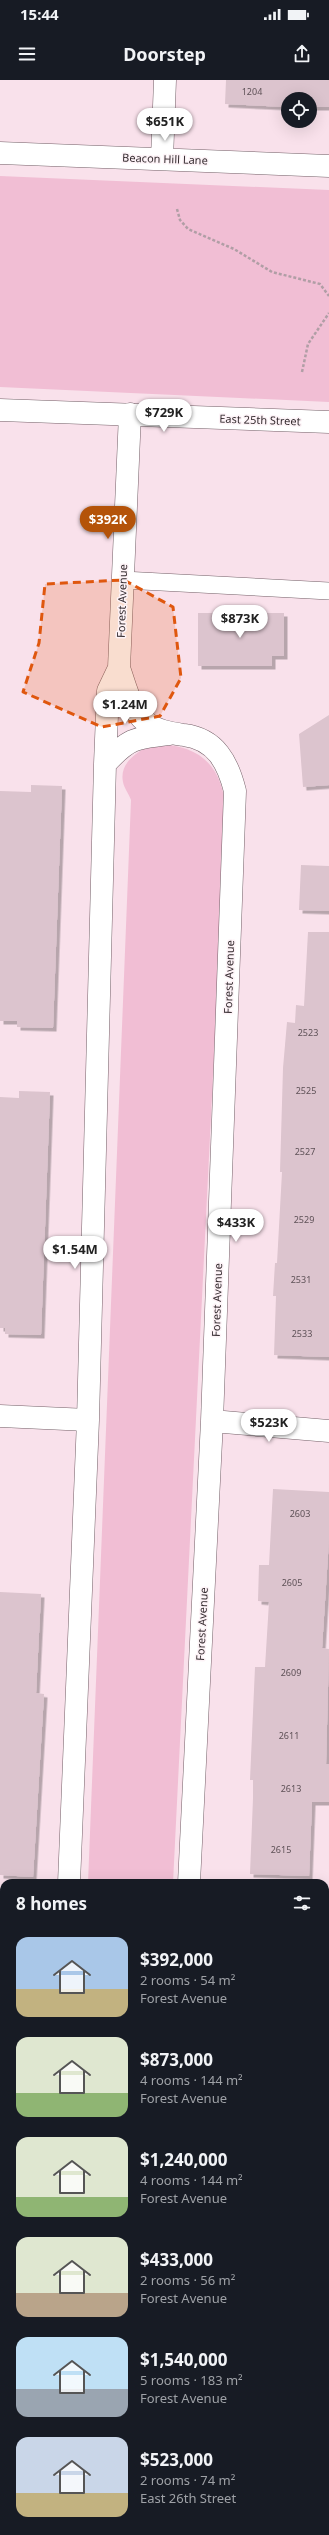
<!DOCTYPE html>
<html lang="en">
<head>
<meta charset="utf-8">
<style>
	:root { --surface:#171b24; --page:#20242c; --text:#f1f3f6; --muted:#9ea1a6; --accent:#b45309 }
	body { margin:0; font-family:"Noto Sans",sans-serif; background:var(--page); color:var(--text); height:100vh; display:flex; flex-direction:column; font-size:15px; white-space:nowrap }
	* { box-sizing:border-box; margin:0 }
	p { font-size:13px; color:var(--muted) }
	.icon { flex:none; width:22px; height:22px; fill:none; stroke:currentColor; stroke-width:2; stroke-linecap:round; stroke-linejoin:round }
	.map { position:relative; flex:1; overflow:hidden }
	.details { position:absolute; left:0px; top:1799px; width:329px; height:656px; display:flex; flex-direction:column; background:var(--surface); border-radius:12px 12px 0 0; box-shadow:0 4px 16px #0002 }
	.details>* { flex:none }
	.buttons { position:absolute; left:281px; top:12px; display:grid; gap:8px }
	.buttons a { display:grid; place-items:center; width:36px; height:36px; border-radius:50%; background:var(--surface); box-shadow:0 4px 16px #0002; font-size:20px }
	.price { position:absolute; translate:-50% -34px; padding:0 9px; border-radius:14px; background:#fff; color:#222; font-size:13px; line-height:26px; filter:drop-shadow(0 1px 2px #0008) }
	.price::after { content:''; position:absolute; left:50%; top:24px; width:12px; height:9px; margin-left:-6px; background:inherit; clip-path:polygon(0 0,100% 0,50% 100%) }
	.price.current { background:var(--accent); color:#fff }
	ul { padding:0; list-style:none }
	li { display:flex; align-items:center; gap:12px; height:100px; padding:0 16px }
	li span { display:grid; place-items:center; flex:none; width:112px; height:80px; border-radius:12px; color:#555 }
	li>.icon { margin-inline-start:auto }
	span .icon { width:48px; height:48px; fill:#fffc; stroke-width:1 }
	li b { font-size:17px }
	h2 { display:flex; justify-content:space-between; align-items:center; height:48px; padding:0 16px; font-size:17px }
	.status { display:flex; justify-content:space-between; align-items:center; height:28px; padding:0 20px; background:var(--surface); direction:ltr }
	.status svg { height:11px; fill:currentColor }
	header { display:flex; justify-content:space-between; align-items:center; height:52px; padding:0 16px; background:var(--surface); font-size:18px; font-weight:700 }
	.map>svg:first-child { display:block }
	.green { fill:#f1bed4 }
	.building { fill:#dcc4ce; filter:url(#shadow) }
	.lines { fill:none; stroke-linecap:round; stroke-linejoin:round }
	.service-casing { stroke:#746068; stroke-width:18 }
	.minor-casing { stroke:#746068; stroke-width:23 }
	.tertiary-casing { stroke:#746068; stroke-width:23 }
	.secondary-casing { stroke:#746068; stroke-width:23 }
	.path { stroke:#b09ea5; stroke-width:2.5; stroke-dasharray:3 2; stroke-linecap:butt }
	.service { stroke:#fff; stroke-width:17 }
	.minor { stroke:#fff; stroke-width:22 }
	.tertiary { stroke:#fff; stroke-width:22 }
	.secondary { stroke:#fff; stroke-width:22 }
	.marked { fill:#df570e; fill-opacity:0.2; stroke:#df570e; stroke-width:3; stroke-dasharray:8 5; stroke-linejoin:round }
	.labels { text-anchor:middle; stroke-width:3; stroke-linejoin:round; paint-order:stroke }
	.number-label { font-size:9px; fill:#5e5157 }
	.street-label { font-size:11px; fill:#342b2f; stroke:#fdf3f7 }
</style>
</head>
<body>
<div class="status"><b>15:44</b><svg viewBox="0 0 49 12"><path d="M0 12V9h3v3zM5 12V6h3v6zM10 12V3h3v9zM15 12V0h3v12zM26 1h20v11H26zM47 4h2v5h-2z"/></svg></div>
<header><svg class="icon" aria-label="menu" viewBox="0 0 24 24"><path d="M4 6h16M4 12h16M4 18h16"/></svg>Doorstep<svg class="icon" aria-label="share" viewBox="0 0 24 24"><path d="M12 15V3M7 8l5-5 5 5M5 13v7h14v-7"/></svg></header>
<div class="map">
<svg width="329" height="2455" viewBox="0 0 329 2455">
	<defs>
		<filter id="shadow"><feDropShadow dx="3.5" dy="3.5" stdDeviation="0" flood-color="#0004"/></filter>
	</defs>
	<rect width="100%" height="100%" fill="#f9e1eb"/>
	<path class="green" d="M 0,96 L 329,110 L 329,322 L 0,307 Z
		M 152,664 C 200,664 223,685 226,733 L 173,1803 L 88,1803 L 131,720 C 129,714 124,708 123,702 C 119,683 137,672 152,664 Z"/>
	<path class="building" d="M 226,0 L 329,0 L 329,27 L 310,27 L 310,19 L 288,19 L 288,27 L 225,24 Z
		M 198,533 L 284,533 L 284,576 L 272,576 L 272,586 L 198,586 Z
		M 329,635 L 329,705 L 303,707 L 299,654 Z
		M 31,705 L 62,706 L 53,948 L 17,947 L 17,941 L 0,941 L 0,711 L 31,712 Z
		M 301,785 L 329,786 L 329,831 L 299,830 Z
		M 308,852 L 329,852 L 329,1277 L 274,1275 L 276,1216 L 273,1216 L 275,1183 L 277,1183 L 282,1092 L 280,1092 L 283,988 L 287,942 L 295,943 L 296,925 L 304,926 Z
		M 19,1011 L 50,1012 L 41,1255 L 5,1254 L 5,1248 L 0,1248 L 0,1017 L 19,1018 Z
		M 273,1409 L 329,1412 L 329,1459 L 322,1568 L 329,1569 L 326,1684 L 329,1684 L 329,1722 L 312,1722 L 309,1796 L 250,1794 L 253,1718 L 253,1700 L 250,1700 L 255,1587 L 265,1587 L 269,1522 L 258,1521 L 259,1485 L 269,1485 Z
		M 0,1512 L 41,1514 L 36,1613 L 44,1614 L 33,1797 L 0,1795 Z"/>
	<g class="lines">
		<defs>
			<path id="service" d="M 123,500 L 329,511
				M 325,2270 L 329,2175"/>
			<path id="minor" d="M 0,73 L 329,86
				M 162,79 L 165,0
				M 130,334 L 119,588 C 126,607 130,629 146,642 C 156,651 171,653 184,655 C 216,659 228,683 235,711 L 212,1341 L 189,1803
				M 105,684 C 129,658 135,658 169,654
				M 0,1336 L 88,1340
				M 212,1341 L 329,1351
				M 69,1803 L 88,1340 L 105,684 L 108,611 L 119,588
				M 58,2455 L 58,2451"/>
			<path id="tertiary" d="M 0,330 L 329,342"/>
			<path id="secondary" d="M 0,2266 L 4,2266
				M 325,2279 L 329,2279"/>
		</defs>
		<use href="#service" class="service-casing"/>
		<use href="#minor" class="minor-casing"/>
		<use href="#tertiary" class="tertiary-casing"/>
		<use href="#secondary" class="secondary-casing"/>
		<path class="path" d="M 177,129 L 180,140 L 188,149 L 234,169 L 272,192 L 320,204 L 329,216
			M 302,292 L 308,264 L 329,233"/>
		<use href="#service" class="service"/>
		<use href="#minor" class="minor"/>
		<use href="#tertiary" class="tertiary"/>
		<use href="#secondary" class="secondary"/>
	</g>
	<path class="marked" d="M 124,500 L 173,527 L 181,598 L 160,636 L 102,647 L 23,612 L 39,563 L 45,504 Z"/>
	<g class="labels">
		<g class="number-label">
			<text x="252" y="15">1204</text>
			<text x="308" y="956">2523</text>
			<text x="306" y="1014">2525</text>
			<text x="305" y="1075">2527</text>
			<text x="304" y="1143">2529</text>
			<text x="301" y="1203">2531</text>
			<text x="302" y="1257">2533</text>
			<text x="300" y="1437">2603</text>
			<text x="292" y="1506">2605</text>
			<text x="291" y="1596">2609</text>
			<text x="289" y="1659">2611</text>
			<text x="291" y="1712">2613</text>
			<text x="281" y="1773">2615</text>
		</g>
		<g class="street-label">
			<text transform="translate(165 79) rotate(2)" y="4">Beacon Hill Lane</text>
			<text transform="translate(260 340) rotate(2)" y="4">East 25th Street</text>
			<text transform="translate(122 521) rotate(-88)" y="4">Forest Avenue</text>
			<text transform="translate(229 897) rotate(-88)" y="4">Forest Avenue</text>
			<text transform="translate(217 1220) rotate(-88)" y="4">Forest Avenue</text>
			<text transform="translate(202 1544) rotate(-87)" y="4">Forest Avenue</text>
		</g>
	</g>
</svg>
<div class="buttons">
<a><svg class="icon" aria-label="locate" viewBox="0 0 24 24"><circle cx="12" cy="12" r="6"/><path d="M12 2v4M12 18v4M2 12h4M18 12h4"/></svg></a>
</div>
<b class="price" style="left:165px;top:62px">$651K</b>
<b class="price" style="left:164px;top:353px">$729K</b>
<b class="price current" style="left:108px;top:460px">$392K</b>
<b class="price" style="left:240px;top:559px">$873K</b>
<b class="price" style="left:125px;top:645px">$1.24M</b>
<b class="price" style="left:236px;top:1163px">$433K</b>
<b class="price" style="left:75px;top:1190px">$1.54M</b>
<b class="price" style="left:269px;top:1363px">$523K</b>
<section class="details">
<h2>8 homes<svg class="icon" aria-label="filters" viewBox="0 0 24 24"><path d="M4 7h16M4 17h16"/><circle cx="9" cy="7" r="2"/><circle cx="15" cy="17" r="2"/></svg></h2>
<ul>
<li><span style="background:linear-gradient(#a9c7e8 65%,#c2b280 0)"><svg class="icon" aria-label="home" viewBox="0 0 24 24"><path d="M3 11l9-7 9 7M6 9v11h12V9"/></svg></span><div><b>$392,000</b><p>2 rooms · 54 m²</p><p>Forest Avenue</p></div></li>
<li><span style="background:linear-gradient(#dfe7d0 70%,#8fb573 0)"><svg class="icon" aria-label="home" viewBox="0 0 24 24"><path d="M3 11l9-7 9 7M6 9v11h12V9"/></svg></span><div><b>$873,000</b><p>4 rooms · 144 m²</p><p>Forest Avenue</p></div></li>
<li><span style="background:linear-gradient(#dfe7d0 75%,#8fb573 0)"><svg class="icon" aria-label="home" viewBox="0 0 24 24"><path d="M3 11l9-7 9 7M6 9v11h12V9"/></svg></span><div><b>$1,240,000</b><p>4 rooms · 144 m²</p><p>Forest Avenue</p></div></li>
<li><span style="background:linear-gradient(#dfe7d0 70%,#b9a48a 0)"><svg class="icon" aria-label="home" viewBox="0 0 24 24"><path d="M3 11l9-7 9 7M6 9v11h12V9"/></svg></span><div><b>$433,000</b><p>2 rooms · 56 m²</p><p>Forest Avenue</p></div></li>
<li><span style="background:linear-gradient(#bfe0f5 65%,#9aa5b1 0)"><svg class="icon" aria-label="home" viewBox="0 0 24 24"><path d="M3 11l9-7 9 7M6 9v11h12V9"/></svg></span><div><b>$1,540,000</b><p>5 rooms · 183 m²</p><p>Forest Avenue</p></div></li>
<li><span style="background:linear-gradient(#c9d6e8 70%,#c2b280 0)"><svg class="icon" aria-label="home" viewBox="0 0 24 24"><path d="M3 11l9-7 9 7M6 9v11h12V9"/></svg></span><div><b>$523,000</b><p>2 rooms · 74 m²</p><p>East 26th Street</p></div></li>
</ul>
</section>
</div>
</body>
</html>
